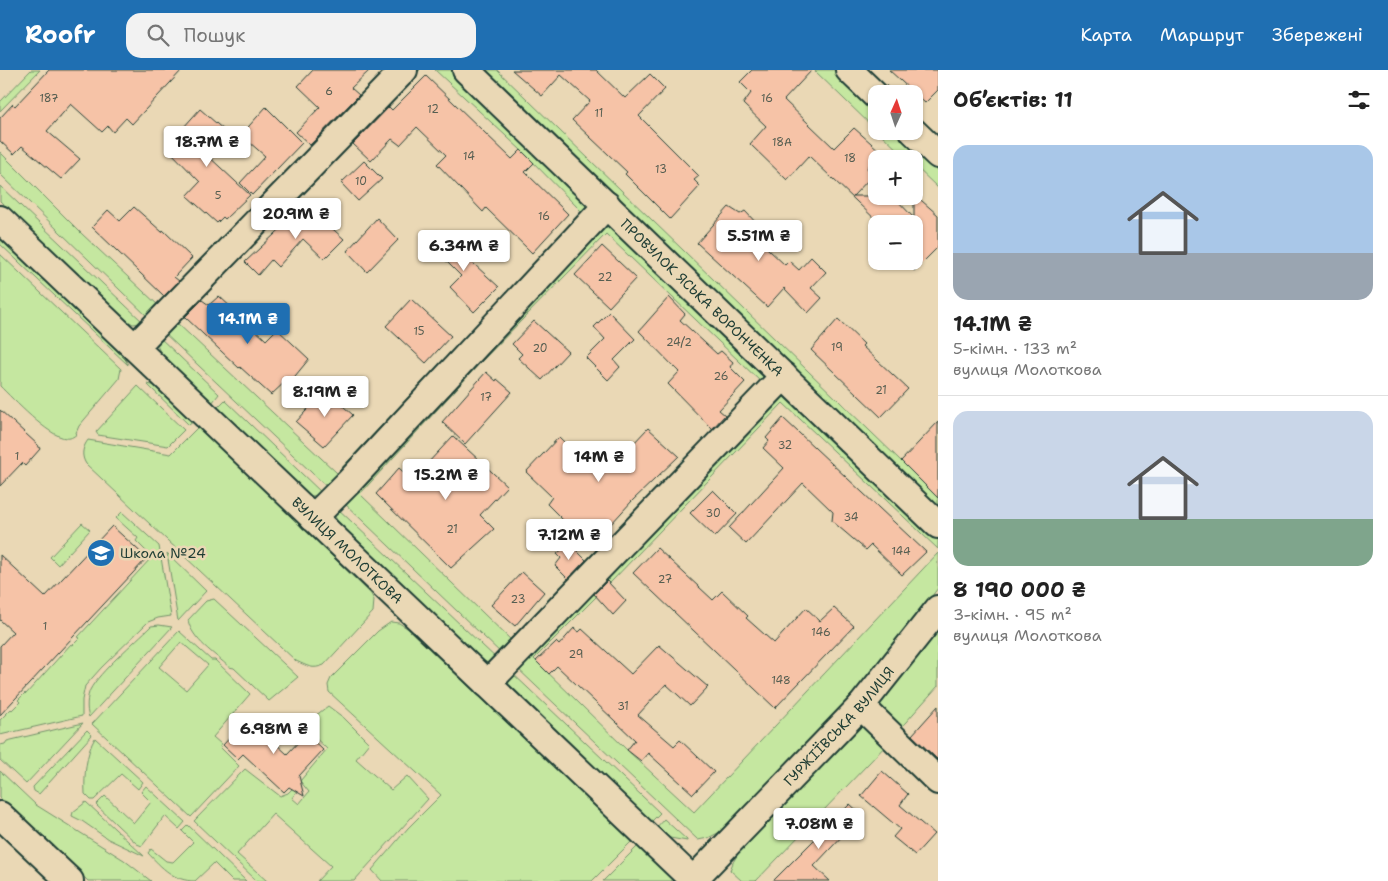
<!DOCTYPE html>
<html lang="uk">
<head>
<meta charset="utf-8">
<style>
	:root { --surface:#fff; --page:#f2f2f2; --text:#222; --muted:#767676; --line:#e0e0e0; --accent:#1f6fb2 }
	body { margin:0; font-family:"Shantell Sans",sans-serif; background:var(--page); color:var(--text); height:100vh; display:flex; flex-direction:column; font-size:19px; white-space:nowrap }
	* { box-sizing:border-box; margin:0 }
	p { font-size:16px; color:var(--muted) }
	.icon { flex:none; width:28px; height:28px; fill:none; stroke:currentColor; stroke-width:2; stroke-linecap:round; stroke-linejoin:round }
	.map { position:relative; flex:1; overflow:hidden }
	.details { display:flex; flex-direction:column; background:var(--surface); width:450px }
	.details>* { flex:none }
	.needle { width:32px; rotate:3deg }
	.tools { position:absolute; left:868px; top:15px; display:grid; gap:10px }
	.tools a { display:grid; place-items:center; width:55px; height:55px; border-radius:10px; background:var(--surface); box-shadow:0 1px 4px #0004; font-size:25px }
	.price { position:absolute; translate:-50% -42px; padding:0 11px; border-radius:5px; background:#fff; color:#222; font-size:16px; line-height:32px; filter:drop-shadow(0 1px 2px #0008) }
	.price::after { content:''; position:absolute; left:50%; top:30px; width:15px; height:11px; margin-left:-8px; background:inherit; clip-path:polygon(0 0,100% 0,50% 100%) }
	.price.on { background:var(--accent); color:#fff }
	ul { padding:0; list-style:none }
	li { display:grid; align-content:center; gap:10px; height:265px; padding:0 15px }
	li+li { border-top:1px solid var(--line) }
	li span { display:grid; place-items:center; height:155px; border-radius:15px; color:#555 }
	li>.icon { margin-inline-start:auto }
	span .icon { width:90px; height:90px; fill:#fffc; stroke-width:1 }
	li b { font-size:21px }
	h2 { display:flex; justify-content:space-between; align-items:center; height:60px; padding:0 15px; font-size:21px }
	header { display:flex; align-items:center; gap:30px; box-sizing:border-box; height:70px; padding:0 25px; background:var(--accent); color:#fff }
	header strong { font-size:24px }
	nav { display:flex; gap:28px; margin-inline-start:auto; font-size:18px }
	.search { width:350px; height:45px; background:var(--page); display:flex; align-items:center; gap:12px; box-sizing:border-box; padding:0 18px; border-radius:15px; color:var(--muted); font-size:19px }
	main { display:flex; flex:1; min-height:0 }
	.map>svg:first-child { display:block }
	.green { fill:#c5e7a0; stroke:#72926a; fill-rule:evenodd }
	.building { fill:#f6c3a7; stroke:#1f3d34 }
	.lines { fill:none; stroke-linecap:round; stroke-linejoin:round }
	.minor-casing { stroke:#1f3d34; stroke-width:30 }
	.minor { stroke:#ead8b5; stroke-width:26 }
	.labels { text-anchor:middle; stroke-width:5; stroke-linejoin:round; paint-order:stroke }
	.number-label { font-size:11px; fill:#555e51 }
	.street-label { font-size:14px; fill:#1f3d34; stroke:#ead8b5 }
	.poi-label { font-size:14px; fill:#1f3d34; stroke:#ead8b5; text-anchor:start }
</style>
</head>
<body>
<header>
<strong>Roofr</strong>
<div class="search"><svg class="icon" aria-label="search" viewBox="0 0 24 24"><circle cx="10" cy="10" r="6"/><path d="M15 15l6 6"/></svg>Пошук</div>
<nav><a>Карта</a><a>Маршрут</a><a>Збережені</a></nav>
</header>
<main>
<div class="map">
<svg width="938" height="811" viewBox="0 0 938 811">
	<rect width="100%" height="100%" fill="#ead8b5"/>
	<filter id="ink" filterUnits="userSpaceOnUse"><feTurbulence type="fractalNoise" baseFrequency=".02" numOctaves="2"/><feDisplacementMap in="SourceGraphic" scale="10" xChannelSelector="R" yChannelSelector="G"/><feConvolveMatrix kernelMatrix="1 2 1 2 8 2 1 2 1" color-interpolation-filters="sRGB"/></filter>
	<g filter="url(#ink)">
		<path class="green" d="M 31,0 L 40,0 L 0,41 L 0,32 Z
			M 385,0 L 396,0 L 150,249 L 0,104 L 0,82 L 82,164 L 159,236 Z
			M 412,0 L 420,0 L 176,252 L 337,403 L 582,142 L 521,80 L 435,0 L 453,0 L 595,135 L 330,420 L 161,260 Z
			M 479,0 L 497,0 L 901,391 L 938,428 L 938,445 Z
			M 814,0 L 839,0 L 876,36 L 876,60 Z
			M 878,61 L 903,61 L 938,95 L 938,118 L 914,95 L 914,89 L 907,89 Z
			M 0,116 L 144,253 L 133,254 L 124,249 L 0,131 Z
			M 608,156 L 614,156 L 769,310 L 505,587 L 341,430 L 600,158 ZM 606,164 L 762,313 L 513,572 L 360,424 L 480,293 Z
			M 0,167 L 122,282 L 128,295 L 0,174 Z
			M 0,184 L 121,299 L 119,309 L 79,356 L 76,363 L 77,364 C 73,367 70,369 66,368 C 49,367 13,329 0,316 Z
			M 158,266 L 219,324 L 212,333 L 161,284 L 156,273 Z
			M 147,314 L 157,316 L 194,351 L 189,355 Z
			M 138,316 L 184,360 L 168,376 L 98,365 L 96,362 Z
			M 785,321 L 938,467 L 938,479 L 783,333 L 611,512 L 534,589 L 627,680 L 694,742 L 938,483 L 938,518 L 861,621 L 831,656 L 808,671 L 722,761 L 708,768 L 698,770 L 515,596 Z
			M 225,330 L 324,425 L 311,426 L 302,420 L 217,338 Z
			M 199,356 L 371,524 L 374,530 L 373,542 L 324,595 C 312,600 308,596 296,591 L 86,394 C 81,386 82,378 88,370 L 171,384 Z
			M 335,436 L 499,591 L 489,593 L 482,591 L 339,455 L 335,446 Z
			M 122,442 L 159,476 L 171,546 L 158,548 L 148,552 L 101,598 L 85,616 L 82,630 L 82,646 L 0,665 L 0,650 L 11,639 L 12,640 L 20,632 L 18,630 L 25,623 L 26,624 L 71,574 L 73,575 L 80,568 L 78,567 L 152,487 L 136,471 L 138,468 L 116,448 Z
			M 82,453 L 90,460 L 58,495 L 50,487 Z
			M 167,483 L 206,521 L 178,551 Z
			M 214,529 L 298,607 L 269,631 L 234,598 L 229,597 C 215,584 192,570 188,550 L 206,531 Z
			M 391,552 L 399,553 L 407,558 L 632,771 L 592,811 L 382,811 L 372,800 L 408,758 L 441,725 L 329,622 L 328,615 L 331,608 L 378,561 Z
			M 159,555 L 172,557 L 89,647 C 86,640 87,626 90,620 C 99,602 136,571 151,556 Z
			M 938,555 L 938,616 L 897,662 L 876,635 Z
			M 179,561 L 211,590 L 215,590 L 250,624 L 213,667 L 221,674 L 220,677 L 239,696 L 191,747 L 92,654 ZM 181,572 L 208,595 L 186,620 L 159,597 Z
			M 510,601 L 660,743 L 650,753 L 513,623 C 509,616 506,610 510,601 Z
			M 328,636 L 344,648 L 369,673 L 356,689 L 391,720 L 407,706 L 428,729 L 354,811 L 317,811 L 331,796 L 273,744 L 237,784 L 267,811 L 257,811 L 194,751 L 245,699 L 280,726 L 288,723 L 293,718 L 297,721 L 292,728 L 299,734 L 309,722 L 300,711 L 327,679 L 309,662 L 304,662 L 302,664 L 300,662 L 306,653 Z
			M 83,653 L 26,714 L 0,690 L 0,675 L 5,674 L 7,671 Z
			M 858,655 L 867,655 L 890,671 L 756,811 L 742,811 L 730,800 C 738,776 759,761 776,743 C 803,714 831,684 858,655 Z
			M 87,660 L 92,665 L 39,724 L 34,721 L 33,717 Z
			M 95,668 L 143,712 L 138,719 L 121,704 L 94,730 L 91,730 L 85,724 C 84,706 86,683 95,668 Z
			M 0,701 L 36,735 L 124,790 L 151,811 L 88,811 L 0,728 Z
			M 146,716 L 185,752 L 179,759 L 165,746 L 142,776 L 137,774 L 96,735 L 105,726 L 134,753 L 151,732 L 141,722 Z
			M 86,732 L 144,786 L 108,769 L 82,751 L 72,746 L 73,742 Z
			M 664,749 L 687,770 L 687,771 L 670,768 L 656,758 Z
			M 188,755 L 246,811 L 232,811 L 214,793 L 195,811 C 174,811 162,798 148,783 L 151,779 L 166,791 L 173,792 L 193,772 L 182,761 Z
			M 638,776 L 675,811 L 603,811 Z"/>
		<path class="building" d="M 49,0 L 182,0 L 132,54 L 126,48 L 113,62 L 108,56 L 102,62 L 71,34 L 47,61 L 80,89 L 61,109 L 22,76 L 14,84 L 0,71 L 0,48 L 13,34 L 15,36 Z
			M 313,0 L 370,0 L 351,18 L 359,25 L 310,75 L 296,62 L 320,37 L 298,16 Z
			M 512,0 L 596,0 L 625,28 L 650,4 L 665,19 L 639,46 L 699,106 L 694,110 L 700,116 L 670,149 L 625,104 L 627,102 L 572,50 L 590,31 L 561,5 L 542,26 Z
			M 752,0 L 812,0 L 784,30 L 834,78 L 854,58 L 880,81 L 867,98 L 873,105 L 853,126 L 893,126 L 914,148 L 914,124 L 938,145 L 938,177 L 914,201 L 914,154 L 880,154 L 809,86 L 787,110 L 750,74 L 766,56 L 743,34 L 751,23 L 740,12 Z
			M 889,0 L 938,0 L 938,20 L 925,33 Z
			M 426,6 L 512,89 L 521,80 L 534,93 L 525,102 L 568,144 L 532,183 L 486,138 L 483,142 L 437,94 L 446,85 L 417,57 L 400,75 L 392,69 L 371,91 L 353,74 L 389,37 L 392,40 Z
			M 266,37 L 302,73 L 252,125 L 240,113 L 265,86 L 241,65 Z
			M 200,39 L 225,61 L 206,84 L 250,125 L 225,149 L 223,147 L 217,153 L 187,126 L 200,112 L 166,77 Z
			M 364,91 L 382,109 L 358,131 L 341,113 Z
			M 306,135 L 344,169 L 324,189 L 303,169 L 278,197 L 271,190 L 258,205 L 245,192 Z
			M 134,137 L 162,162 L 163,160 L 192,188 L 174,207 L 179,211 L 164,226 L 92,157 L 108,140 L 120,151 Z
			M 729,137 L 740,144 L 745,141 L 760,157 L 753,165 L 785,195 L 789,191 L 799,200 L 811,187 L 826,202 L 811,218 L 822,228 L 808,243 L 784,218 L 767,237 L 697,173 Z
			M 377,148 L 398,170 L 367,202 L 347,181 Z
			M 437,160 L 449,170 L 451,167 L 465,180 L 462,183 L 499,217 L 474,242 L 450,217 L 461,206 L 426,171 Z
			M 602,176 L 636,208 L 609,237 L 575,205 Z
			M 219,226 L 266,270 L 277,259 L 309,289 L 291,311 L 288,309 L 271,325 L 240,297 L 239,298 L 185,247 L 202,230 L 209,235 Z
			M 669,227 L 685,244 L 680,250 L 717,284 L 721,281 L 733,292 L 730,297 L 745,312 L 719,340 L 725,345 L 712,359 L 668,314 L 679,302 L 639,261 Z
			M 411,229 L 451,266 L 426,293 L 386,256 Z
			M 609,242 L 635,269 L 614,290 L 620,297 L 608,310 L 586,288 L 605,269 L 594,257 Z
			M 838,249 L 864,274 L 862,276 L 908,319 L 881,347 L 811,280 Z
			M 534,251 L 568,282 L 542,310 L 518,288 L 522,284 L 512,274 Z
			M 486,302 L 496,311 L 497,309 L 512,322 L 465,374 L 442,352 Z
			M 325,320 L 353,345 L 324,376 L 296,352 Z
			M 0,340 L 38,375 L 40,379 L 25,396 L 22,393 L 0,416 Z
			M 783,348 L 926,482 L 902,505 L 871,475 L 866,480 L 832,451 L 833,442 L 803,413 L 746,474 L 729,458 L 784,398 L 763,378 L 769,371 L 766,368 Z
			M 938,352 L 938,428 L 901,391 Z
			M 648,358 L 679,386 L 632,431 L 590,477 L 547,434 L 552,427 L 526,402 L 559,367 L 593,400 L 606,388 L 613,395 Z
			M 453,366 L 507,416 L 480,445 L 494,459 L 451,498 L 376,424 L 399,398 L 412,410 Z
			M 713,420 L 737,444 L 715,467 L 690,443 Z
			M 112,456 L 147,488 L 0,645 L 0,576 L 13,562 L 0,550 L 0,485 L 45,527 Z
			M 569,473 L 586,490 L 568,509 L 555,496 L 561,488 L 557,484 Z
			M 657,478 L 713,530 L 722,521 L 748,546 L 746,548 L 774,573 L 806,538 L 820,551 L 834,538 L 854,556 L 775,638 L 633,503 Z
			M 522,502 L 544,522 L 515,556 L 491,535 Z
			M 607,511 L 626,531 L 613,545 L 594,524 Z
			M 574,558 L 579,562 L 582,559 L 631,604 L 659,575 L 708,617 L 690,636 L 666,614 L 638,645 L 674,676 L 680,670 L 714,702 L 693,724 L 648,683 L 641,691 L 627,680 L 635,670 L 557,596 L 549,604 L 536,591 L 556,572 L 559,575 Z
			M 938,636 L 938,690 L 912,665 Z
			M 248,648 L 287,684 L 306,664 L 323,680 L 299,706 L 304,726 L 289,717 L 284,722 L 243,684 L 238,689 L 223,675 Z
			M 882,701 L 908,724 L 900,735 L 934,764 L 915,785 L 893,767 L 900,759 L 861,726 Z
			M 850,734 L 862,745 L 814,796 L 830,811 L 773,811 Z"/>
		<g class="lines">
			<defs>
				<g id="minor">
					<path id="s1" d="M 466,0 L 938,455"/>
					<path d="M 849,0 L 876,26"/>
					<path d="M 913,61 L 938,85"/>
					<path id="s2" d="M 0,149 L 694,811"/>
					<path d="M 135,277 L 404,0"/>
					<path d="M 313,448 L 348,413 L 607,135"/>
					<path d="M 487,614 L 784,306"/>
					<path d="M 861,636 L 938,711"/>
					<path d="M 0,745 L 70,811"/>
					<path id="s3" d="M 693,810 L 861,636 L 938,539"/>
				</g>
			</defs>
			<use href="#minor" class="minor-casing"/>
			<use href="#minor" class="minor"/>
		</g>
	</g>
	<defs>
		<symbol id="school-disc" viewBox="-11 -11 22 22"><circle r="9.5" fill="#1f6fb2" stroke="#ead8b5"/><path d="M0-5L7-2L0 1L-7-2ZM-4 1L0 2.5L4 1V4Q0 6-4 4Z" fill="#fff"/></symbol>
	</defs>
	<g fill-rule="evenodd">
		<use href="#school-disc" x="85" y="467" width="32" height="32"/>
	</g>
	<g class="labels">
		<g class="number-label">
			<text x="329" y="25">6</text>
			<text x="49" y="32">187</text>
			<text x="767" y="32">16</text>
			<text x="433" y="43">12</text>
			<text x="599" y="47">11</text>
			<text x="782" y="76">18А</text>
			<text x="469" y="90">14</text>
			<text x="850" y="92">18</text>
			<text x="661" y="103">13</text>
			<text x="361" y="115">10</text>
			<text x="218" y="129">5</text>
			<text x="544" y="150">16</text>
			<text x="605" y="211">22</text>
			<text x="419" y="265">15</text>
			<text x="679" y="276">24/2</text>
			<text x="837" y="281">19</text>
			<text x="540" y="282">20</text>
			<text x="721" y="310">26</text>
			<text x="881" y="324">21</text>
			<text x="486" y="331">17</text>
			<text x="785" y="379">32</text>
			<text x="17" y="390">1</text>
			<text x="713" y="447">30</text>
			<text x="851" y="451">34</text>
			<text x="452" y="463">21</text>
			<text x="901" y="485">144</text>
			<text x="665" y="513">27</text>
			<text x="518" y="533">23</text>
			<text x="45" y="560">1</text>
			<text x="821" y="566">146</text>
			<text x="576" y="588">29</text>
			<text x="781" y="614">148</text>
			<text x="623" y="640">31</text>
		</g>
		<g class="street-label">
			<text dy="5" stroke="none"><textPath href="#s1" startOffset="328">ПРОВУЛОК ЯСЬКА ВОРОНЧЕНКА</textPath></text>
			<text dy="5" stroke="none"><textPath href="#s2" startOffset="480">ВУЛИЦЯ МОЛОТКОВА</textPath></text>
			<text dy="5" stroke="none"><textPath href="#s3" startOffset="212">ГУРЖІЇВСЬКА ВУЛИЦЯ</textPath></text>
		</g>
		<g class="poi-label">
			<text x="120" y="488">Школа №24</text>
		</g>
	</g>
</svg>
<div class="tools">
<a><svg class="needle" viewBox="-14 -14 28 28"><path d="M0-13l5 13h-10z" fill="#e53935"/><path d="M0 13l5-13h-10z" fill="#767676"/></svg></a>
<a>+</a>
<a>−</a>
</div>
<b class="price" style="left:207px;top:98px">18.7M ₴</b>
<b class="price" style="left:296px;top:170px">20.9M ₴</b>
<b class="price" style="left:759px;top:192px">5.51M ₴</b>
<b class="price" style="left:464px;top:202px">6.34M ₴</b>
<b class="price on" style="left:248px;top:275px">14.1M ₴</b>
<b class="price" style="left:325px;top:348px">8.19M ₴</b>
<b class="price" style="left:599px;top:413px">14M ₴</b>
<b class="price" style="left:446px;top:431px">15.2M ₴</b>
<b class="price" style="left:569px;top:491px">7.12M ₴</b>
<b class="price" style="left:274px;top:685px">6.98M ₴</b>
<b class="price" style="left:819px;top:780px">7.08M ₴</b>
</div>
<section class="details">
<h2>Об’єктів: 11<svg class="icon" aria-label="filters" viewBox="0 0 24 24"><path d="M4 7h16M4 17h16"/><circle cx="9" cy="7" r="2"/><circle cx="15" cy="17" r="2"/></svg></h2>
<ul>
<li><span style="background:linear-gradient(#a9c7e8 70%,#9aa5b1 0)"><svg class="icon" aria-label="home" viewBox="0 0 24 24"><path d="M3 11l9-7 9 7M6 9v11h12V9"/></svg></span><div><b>14.1M ₴</b><p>5-кімн. · 133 m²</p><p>вулиця Молоткова</p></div></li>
<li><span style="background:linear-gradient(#c9d6e8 70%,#7fa58c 0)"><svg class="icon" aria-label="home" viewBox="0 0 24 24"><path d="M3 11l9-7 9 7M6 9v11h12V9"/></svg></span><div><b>8 190 000 ₴</b><p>3-кімн. · 95 m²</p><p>вулиця Молоткова</p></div></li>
</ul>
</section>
</main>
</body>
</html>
